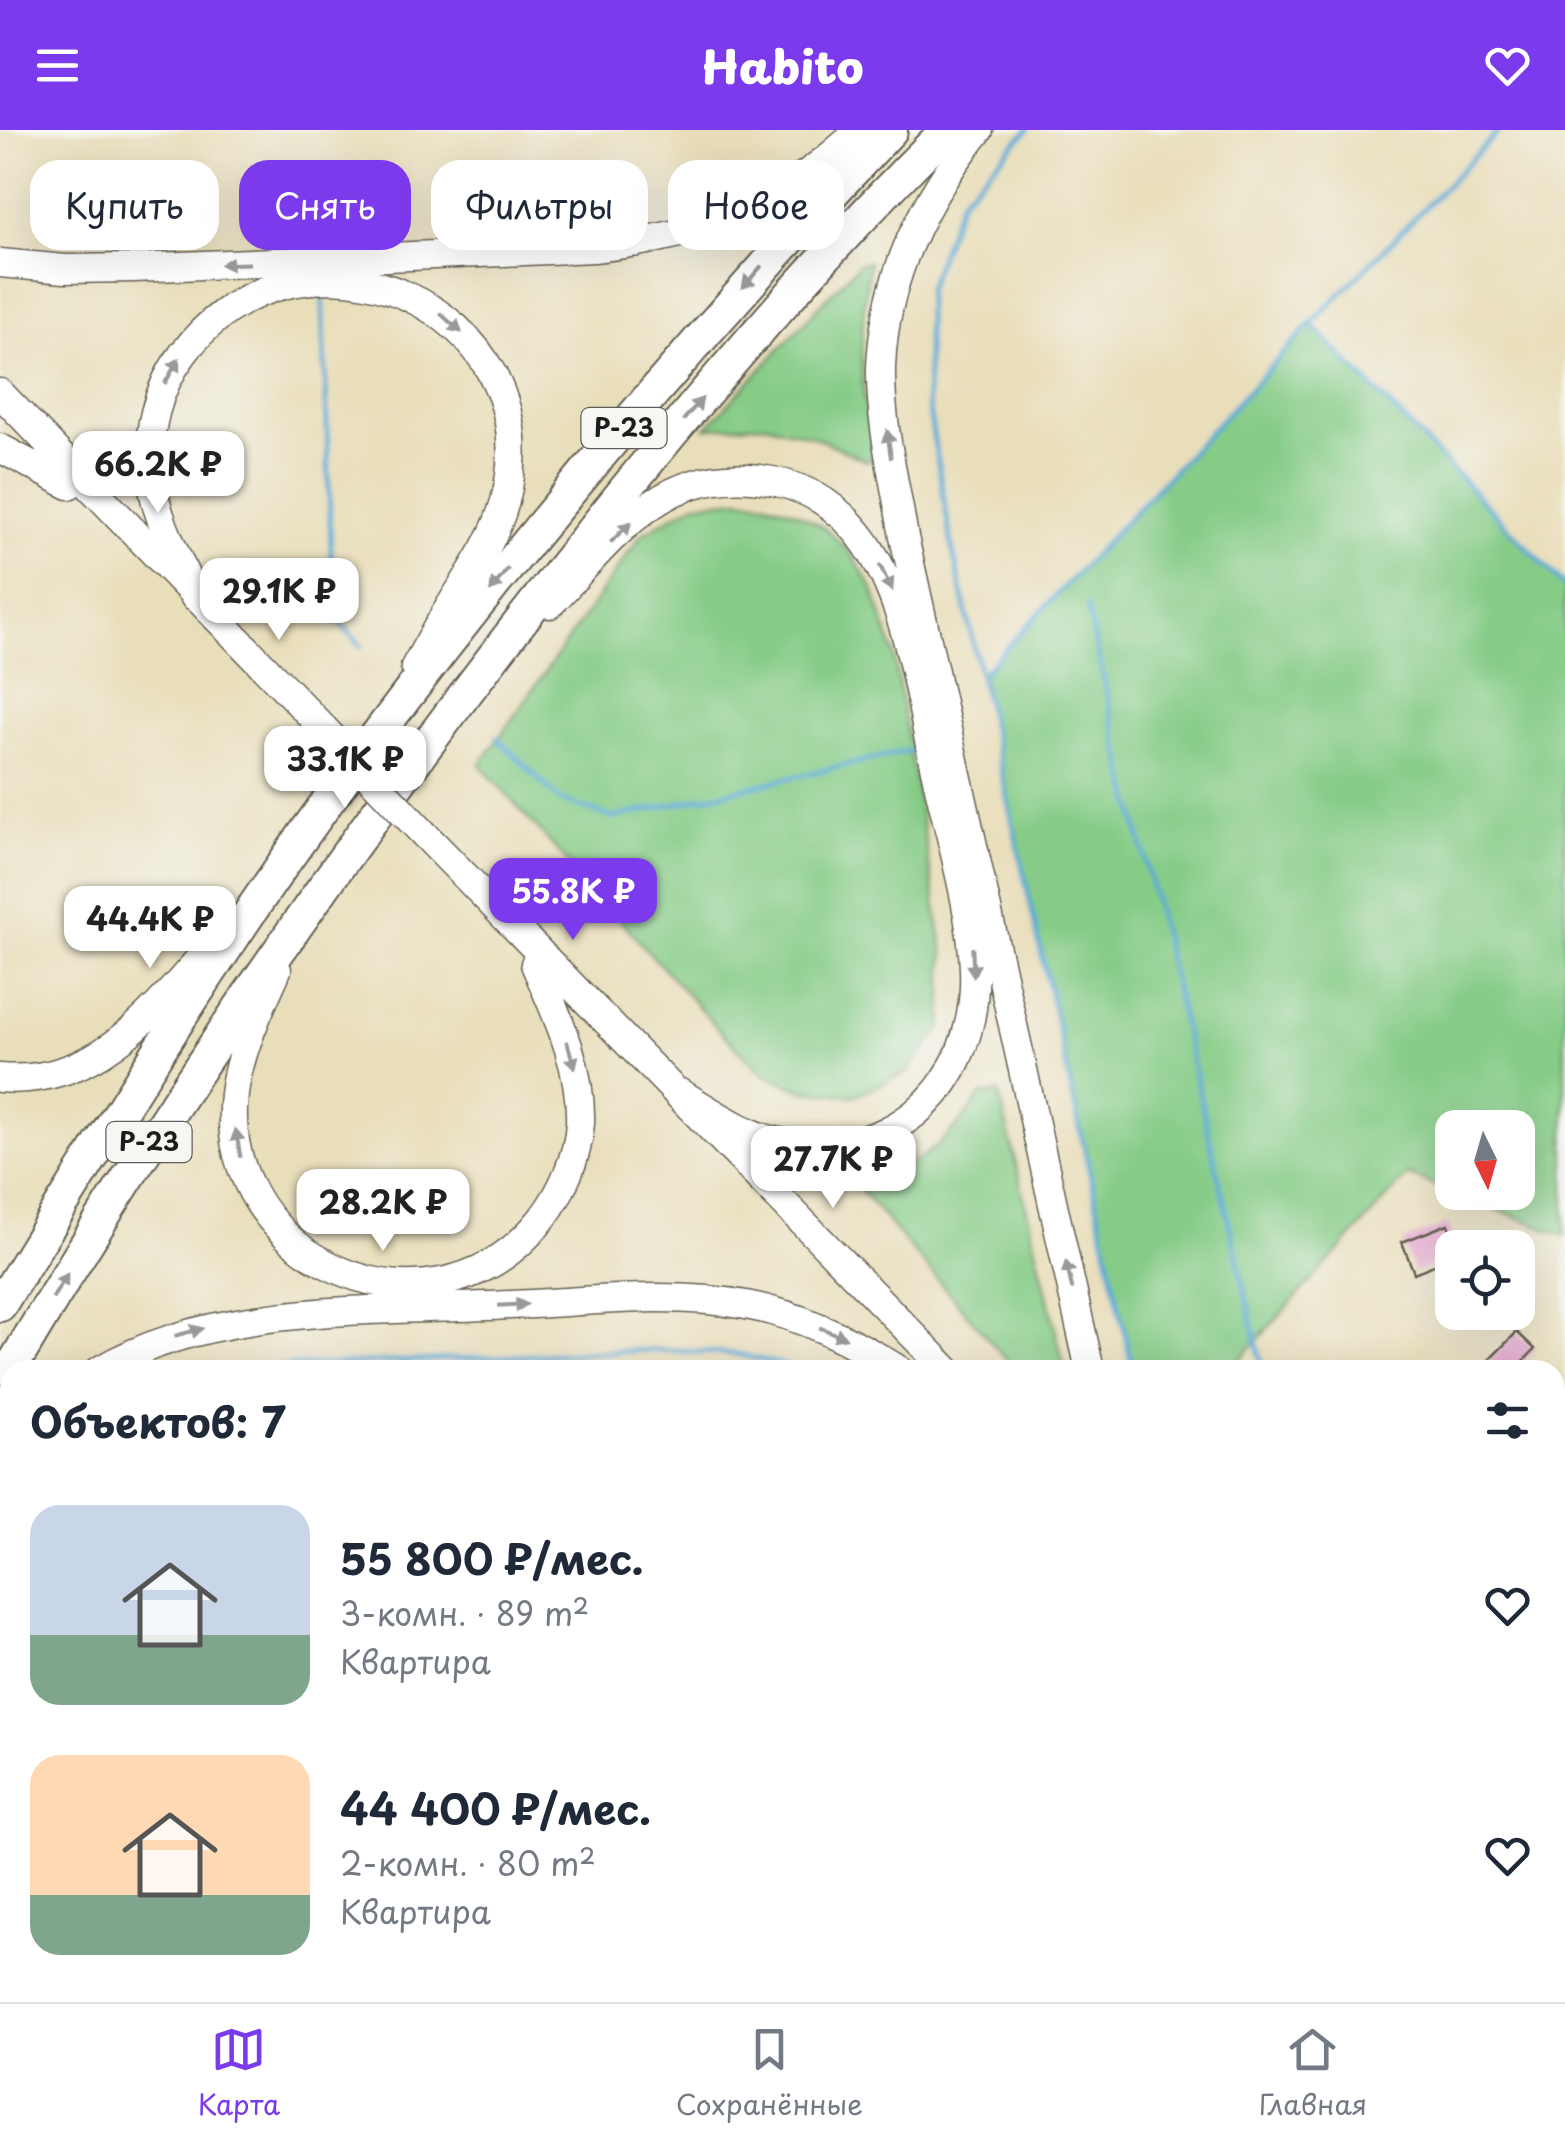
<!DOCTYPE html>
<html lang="ru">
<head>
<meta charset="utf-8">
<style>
	:root { --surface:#fff; --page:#f6f6f7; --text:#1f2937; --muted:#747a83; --line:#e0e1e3; --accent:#7c3aed }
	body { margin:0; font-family:"Playpen Sans",sans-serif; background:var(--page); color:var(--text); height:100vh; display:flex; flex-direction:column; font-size:38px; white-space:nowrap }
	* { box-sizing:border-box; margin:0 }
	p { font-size:32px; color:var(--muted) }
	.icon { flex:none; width:55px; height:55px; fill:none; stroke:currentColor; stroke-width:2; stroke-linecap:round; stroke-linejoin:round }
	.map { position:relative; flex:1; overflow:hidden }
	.drawer { position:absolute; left:0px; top:1230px; width:1565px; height:642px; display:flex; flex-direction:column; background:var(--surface); border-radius:30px 30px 0 0; box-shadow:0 10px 40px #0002 }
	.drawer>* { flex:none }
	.banner { position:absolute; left:30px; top:30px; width:1000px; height:90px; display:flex; gap:20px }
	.needle { width:65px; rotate:175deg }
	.controls { position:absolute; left:1435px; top:980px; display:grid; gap:20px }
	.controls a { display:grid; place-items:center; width:100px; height:100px; border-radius:20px; background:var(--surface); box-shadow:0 10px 40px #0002; font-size:50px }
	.price { position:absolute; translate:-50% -85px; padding:0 22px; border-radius:20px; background:#fff; color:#222; font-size:32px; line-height:65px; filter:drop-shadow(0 2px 5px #0008) }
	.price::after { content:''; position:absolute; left:50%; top:60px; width:30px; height:22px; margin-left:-15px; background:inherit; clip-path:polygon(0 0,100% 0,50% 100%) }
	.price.current { background:var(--accent); color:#fff }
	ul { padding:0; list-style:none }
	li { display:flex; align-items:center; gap:30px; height:250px; padding:0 30px }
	li span { display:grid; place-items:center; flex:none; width:280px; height:200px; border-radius:30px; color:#555 }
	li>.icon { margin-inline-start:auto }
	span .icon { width:120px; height:120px; fill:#fffc; stroke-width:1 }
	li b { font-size:42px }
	h2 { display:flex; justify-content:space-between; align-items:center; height:120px; padding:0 30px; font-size:42px }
	.chip { padding:0 35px; border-radius:30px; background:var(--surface); box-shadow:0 10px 40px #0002; font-size:35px; line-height:90px }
	.chip.current { background:var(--accent); color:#fff }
	header { display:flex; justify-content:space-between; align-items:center; height:130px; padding:0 30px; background:var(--accent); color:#fff; font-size:45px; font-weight:800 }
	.tabs { display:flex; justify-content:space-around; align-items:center; height:140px; border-top:2px solid var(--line); background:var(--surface); font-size:28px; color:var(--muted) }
	.tabs a { display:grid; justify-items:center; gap:5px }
	.tabs .current { color:var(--accent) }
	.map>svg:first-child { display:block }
	.green { fill:#86cc87; stroke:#517452; stroke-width:2.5 }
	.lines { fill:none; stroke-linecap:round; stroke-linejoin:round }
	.stream { stroke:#5baad5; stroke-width:5 }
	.building { fill:#e5a4cd }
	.minor-casing { stroke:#646053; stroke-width:24 }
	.secondary-casing { stroke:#646053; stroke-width:31 }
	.trunk-casing { stroke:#646053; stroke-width:36 }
	.minor { stroke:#fff; stroke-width:20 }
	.secondary { stroke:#fff; stroke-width:28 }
	.trunk { stroke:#fff; stroke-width:32 }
	.secondary-bridge-casing { stroke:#646053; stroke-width:31; stroke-linecap:butt }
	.secondary-bridge { stroke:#fff; stroke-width:28 }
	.oneway { fill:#999 }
	.labels { text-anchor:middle; stroke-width:8; stroke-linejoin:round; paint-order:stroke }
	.shield { fill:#f6f6f2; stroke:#5d5d5c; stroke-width:2.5 }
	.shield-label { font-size:25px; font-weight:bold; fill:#1c1c1c }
</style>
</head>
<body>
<header><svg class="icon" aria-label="menu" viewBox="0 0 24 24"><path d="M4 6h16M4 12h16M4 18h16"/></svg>Habito<svg class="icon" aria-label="heart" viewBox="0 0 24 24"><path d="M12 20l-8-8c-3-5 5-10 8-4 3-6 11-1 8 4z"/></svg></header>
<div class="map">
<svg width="1565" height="1872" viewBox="0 0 1565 1872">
	<rect width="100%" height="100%" fill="#f6f6f2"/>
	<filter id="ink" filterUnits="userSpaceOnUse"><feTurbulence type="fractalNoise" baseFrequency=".01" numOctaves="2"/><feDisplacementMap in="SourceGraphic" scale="20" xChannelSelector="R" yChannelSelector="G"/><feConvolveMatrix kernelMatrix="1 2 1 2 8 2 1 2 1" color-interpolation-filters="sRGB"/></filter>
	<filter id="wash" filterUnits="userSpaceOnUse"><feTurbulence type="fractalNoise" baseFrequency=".0048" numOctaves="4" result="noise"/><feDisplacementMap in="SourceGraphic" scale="40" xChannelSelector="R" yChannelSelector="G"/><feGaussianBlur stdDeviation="2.25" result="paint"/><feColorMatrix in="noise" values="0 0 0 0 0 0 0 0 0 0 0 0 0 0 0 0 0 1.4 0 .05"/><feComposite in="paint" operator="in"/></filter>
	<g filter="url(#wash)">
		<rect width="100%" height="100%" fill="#e9deba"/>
		<path class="green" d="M 869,132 C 861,202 855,255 877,324 L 867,331 L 812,306 L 765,294 L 706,298 L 860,133 Z
			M 1311,194 L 1565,456 L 1565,1106 L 1455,1063 L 1518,1062 L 1518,998 L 1452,998 L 1452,1062 L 1408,1045 L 1230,1240 L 1133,1240 L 981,545 Z
			M 741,369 L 767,372 L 796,382 L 823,397 L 848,419 L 872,457 L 893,520 L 944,824 L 942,898 L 907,943 L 853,966 L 805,961 L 763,944 L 722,903 L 480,635 L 642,404 L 696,373 Z
			M 999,963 L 1065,1240 L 1015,1240 L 853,1051 C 912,1044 949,1013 981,965 Z"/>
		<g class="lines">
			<path class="stream" d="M 1028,0 L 961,69 L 927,160 L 927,269 L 952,417 L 1133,1240
				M 311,41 L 317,85
				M 323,169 L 333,485 L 361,516
				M 1311,194 L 1565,456
				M 1087,477 L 1263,1240
				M 981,545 L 1311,194 L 1500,0
				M 497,608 L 560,670 L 613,688 L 917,619
				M 208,1240 L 652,1220 L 737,1224 L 803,1240
				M 0,1377 L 10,1358
				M 1140,1872 L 1142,1862"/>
		</g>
		<g id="blocks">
			<path class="building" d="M 1448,1094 L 1457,1118 L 1452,1118 L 1452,1128 L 1414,1143 L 1402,1112 Z
				M 1517,1202 L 1535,1219 L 1515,1240 L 1479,1240 Z"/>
		</g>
	</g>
	<g filter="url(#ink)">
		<use href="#blocks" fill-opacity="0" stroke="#646053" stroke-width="2.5"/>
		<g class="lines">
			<defs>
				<path id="minor" d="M 1555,1299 L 1565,1277
					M 1555,1396 L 1565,1395"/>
				<path id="secondary" d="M 979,0 C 923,69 884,147 881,238 C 880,294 895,352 904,407 L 1090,1240
					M 0,133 L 65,139 L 134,138 L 594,118 C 705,106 778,77 860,0
					M 0,263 L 324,599
					M 0,318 L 69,355
					M 194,466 C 178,427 155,388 151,345 C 146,303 157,258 183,224 C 300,67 555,177 505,371 C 494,412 470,443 449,478 C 437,497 426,518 415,537
					M 550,474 C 582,441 614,400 653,374 C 685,352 721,344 760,349 C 897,365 911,528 934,635 C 948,701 977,793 974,858 C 969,965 886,1034 779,1012 C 742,1004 710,980 678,962
					M 425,705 L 947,1240
					M 277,840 C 262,874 245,909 237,946 C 200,1120 426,1233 541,1090 C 562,1063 578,1027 580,993 C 582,936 557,886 535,834
					M 0,948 C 104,957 162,870 224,801
					M 100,1240 C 216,1172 378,1182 510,1175 C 587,1172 669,1161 746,1175 C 801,1185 852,1210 899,1240
					M 0,1322 L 10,1310
					M 1543,1862 L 1552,1872"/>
				<path id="trunk" d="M 0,1175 C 119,983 237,789 374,609 C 534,396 708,193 891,0
					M 10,1240 C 160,985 327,743 507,509 C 644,332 788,157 947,0"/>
			</defs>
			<use href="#minor" class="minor-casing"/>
			<use href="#secondary" class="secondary-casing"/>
			<use href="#trunk" class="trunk-casing"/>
			<use href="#minor" class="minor"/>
			<use href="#secondary" class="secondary"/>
			<use href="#trunk" class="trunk"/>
			<defs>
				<path id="secondary-bridge" d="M 324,599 L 425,705"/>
			</defs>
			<use href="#secondary-bridge" class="secondary-bridge-casing"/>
			<use href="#secondary-bridge" class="secondary-bridge"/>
		</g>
		<defs><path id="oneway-solid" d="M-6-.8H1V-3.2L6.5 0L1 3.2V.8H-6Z" transform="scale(2.5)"/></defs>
		<g class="oneway">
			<use href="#oneway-solid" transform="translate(235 134) rotate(178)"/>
			<use href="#oneway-solid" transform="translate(752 147) rotate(131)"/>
			<use href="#oneway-solid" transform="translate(451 193) rotate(42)"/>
			<use href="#oneway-solid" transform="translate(172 241) rotate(-60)"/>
			<use href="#oneway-solid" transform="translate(693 279) rotate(-49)"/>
			<use href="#oneway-solid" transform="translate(889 314) rotate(-98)"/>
			<use href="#oneway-solid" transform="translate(621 402) rotate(-45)"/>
			<use href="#oneway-solid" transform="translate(886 448) rotate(64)"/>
			<use href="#oneway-solid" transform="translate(499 450) rotate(128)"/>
			<use href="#oneway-solid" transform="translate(973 832) rotate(87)"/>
			<use href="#oneway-solid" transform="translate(571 925) rotate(73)"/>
			<use href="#oneway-solid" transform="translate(238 1013) rotate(-100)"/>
			<use href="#oneway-solid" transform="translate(1069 1145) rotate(-103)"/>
			<use href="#oneway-solid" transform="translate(60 1156) rotate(-59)"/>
			<use href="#oneway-solid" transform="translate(513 1175) rotate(-3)"/>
			<use href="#oneway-solid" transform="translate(189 1202) rotate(-15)"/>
			<use href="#oneway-solid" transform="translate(833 1203) rotate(22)"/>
		</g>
	</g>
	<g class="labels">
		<g class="shield">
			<rect x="581.5" y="278" width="85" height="40" rx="8"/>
			<rect x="106.5" y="992" width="85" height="40" rx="8"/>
		</g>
		<g class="shield-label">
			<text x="624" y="307">Р-23</text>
			<text x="149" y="1021">Р-23</text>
		</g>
	</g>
</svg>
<div class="controls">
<a><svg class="needle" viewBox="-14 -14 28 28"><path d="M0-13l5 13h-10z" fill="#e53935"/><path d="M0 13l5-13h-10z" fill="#747a83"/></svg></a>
<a><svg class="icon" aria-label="locate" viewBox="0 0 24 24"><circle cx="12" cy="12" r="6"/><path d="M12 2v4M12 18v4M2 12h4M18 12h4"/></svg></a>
</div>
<b class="price" style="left:158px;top:386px">66.2K ₽</b>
<b class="price" style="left:279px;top:513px">29.1K ₽</b>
<b class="price" style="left:345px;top:681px">33.1K ₽</b>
<b class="price current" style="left:573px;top:813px">55.8K ₽</b>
<b class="price" style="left:150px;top:841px">44.4K ₽</b>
<b class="price" style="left:833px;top:1081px">27.7K ₽</b>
<b class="price" style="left:383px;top:1124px">28.2K ₽</b>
<div class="banner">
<a class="chip">Купить</a>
<a class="chip current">Снять</a>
<a class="chip">Фильтры</a>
<a class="chip">Новое</a>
</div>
<section class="drawer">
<h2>Объектов: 7<svg class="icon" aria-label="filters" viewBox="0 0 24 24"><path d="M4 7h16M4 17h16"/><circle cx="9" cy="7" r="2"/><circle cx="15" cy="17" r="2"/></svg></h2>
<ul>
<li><span style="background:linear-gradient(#c9d6e8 65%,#7fa58c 0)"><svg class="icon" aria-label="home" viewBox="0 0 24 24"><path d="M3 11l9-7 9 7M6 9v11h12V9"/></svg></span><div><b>55 800 ₽/мес.</b><p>3-комн. · 89 m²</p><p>Квартира</p></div><svg class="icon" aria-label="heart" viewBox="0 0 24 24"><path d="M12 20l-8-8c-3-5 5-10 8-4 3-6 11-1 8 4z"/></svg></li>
<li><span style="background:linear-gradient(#ffd9b3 70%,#7fa58c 0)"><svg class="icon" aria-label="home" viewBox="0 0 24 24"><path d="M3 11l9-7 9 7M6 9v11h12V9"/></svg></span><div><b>44 400 ₽/мес.</b><p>2-комн. · 80 m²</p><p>Квартира</p></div><svg class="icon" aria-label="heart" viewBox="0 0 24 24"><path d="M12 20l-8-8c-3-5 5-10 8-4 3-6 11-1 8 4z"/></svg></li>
</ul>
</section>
</div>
<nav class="tabs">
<a class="current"><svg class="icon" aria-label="map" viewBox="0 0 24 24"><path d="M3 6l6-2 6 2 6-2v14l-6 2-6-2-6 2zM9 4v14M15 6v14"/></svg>Карта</a>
<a><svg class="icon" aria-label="saved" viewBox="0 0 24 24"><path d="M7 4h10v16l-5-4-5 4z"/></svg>Сохранённые</a>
<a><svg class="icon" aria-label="home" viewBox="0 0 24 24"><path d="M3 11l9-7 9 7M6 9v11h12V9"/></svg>Главная</a>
</nav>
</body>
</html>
